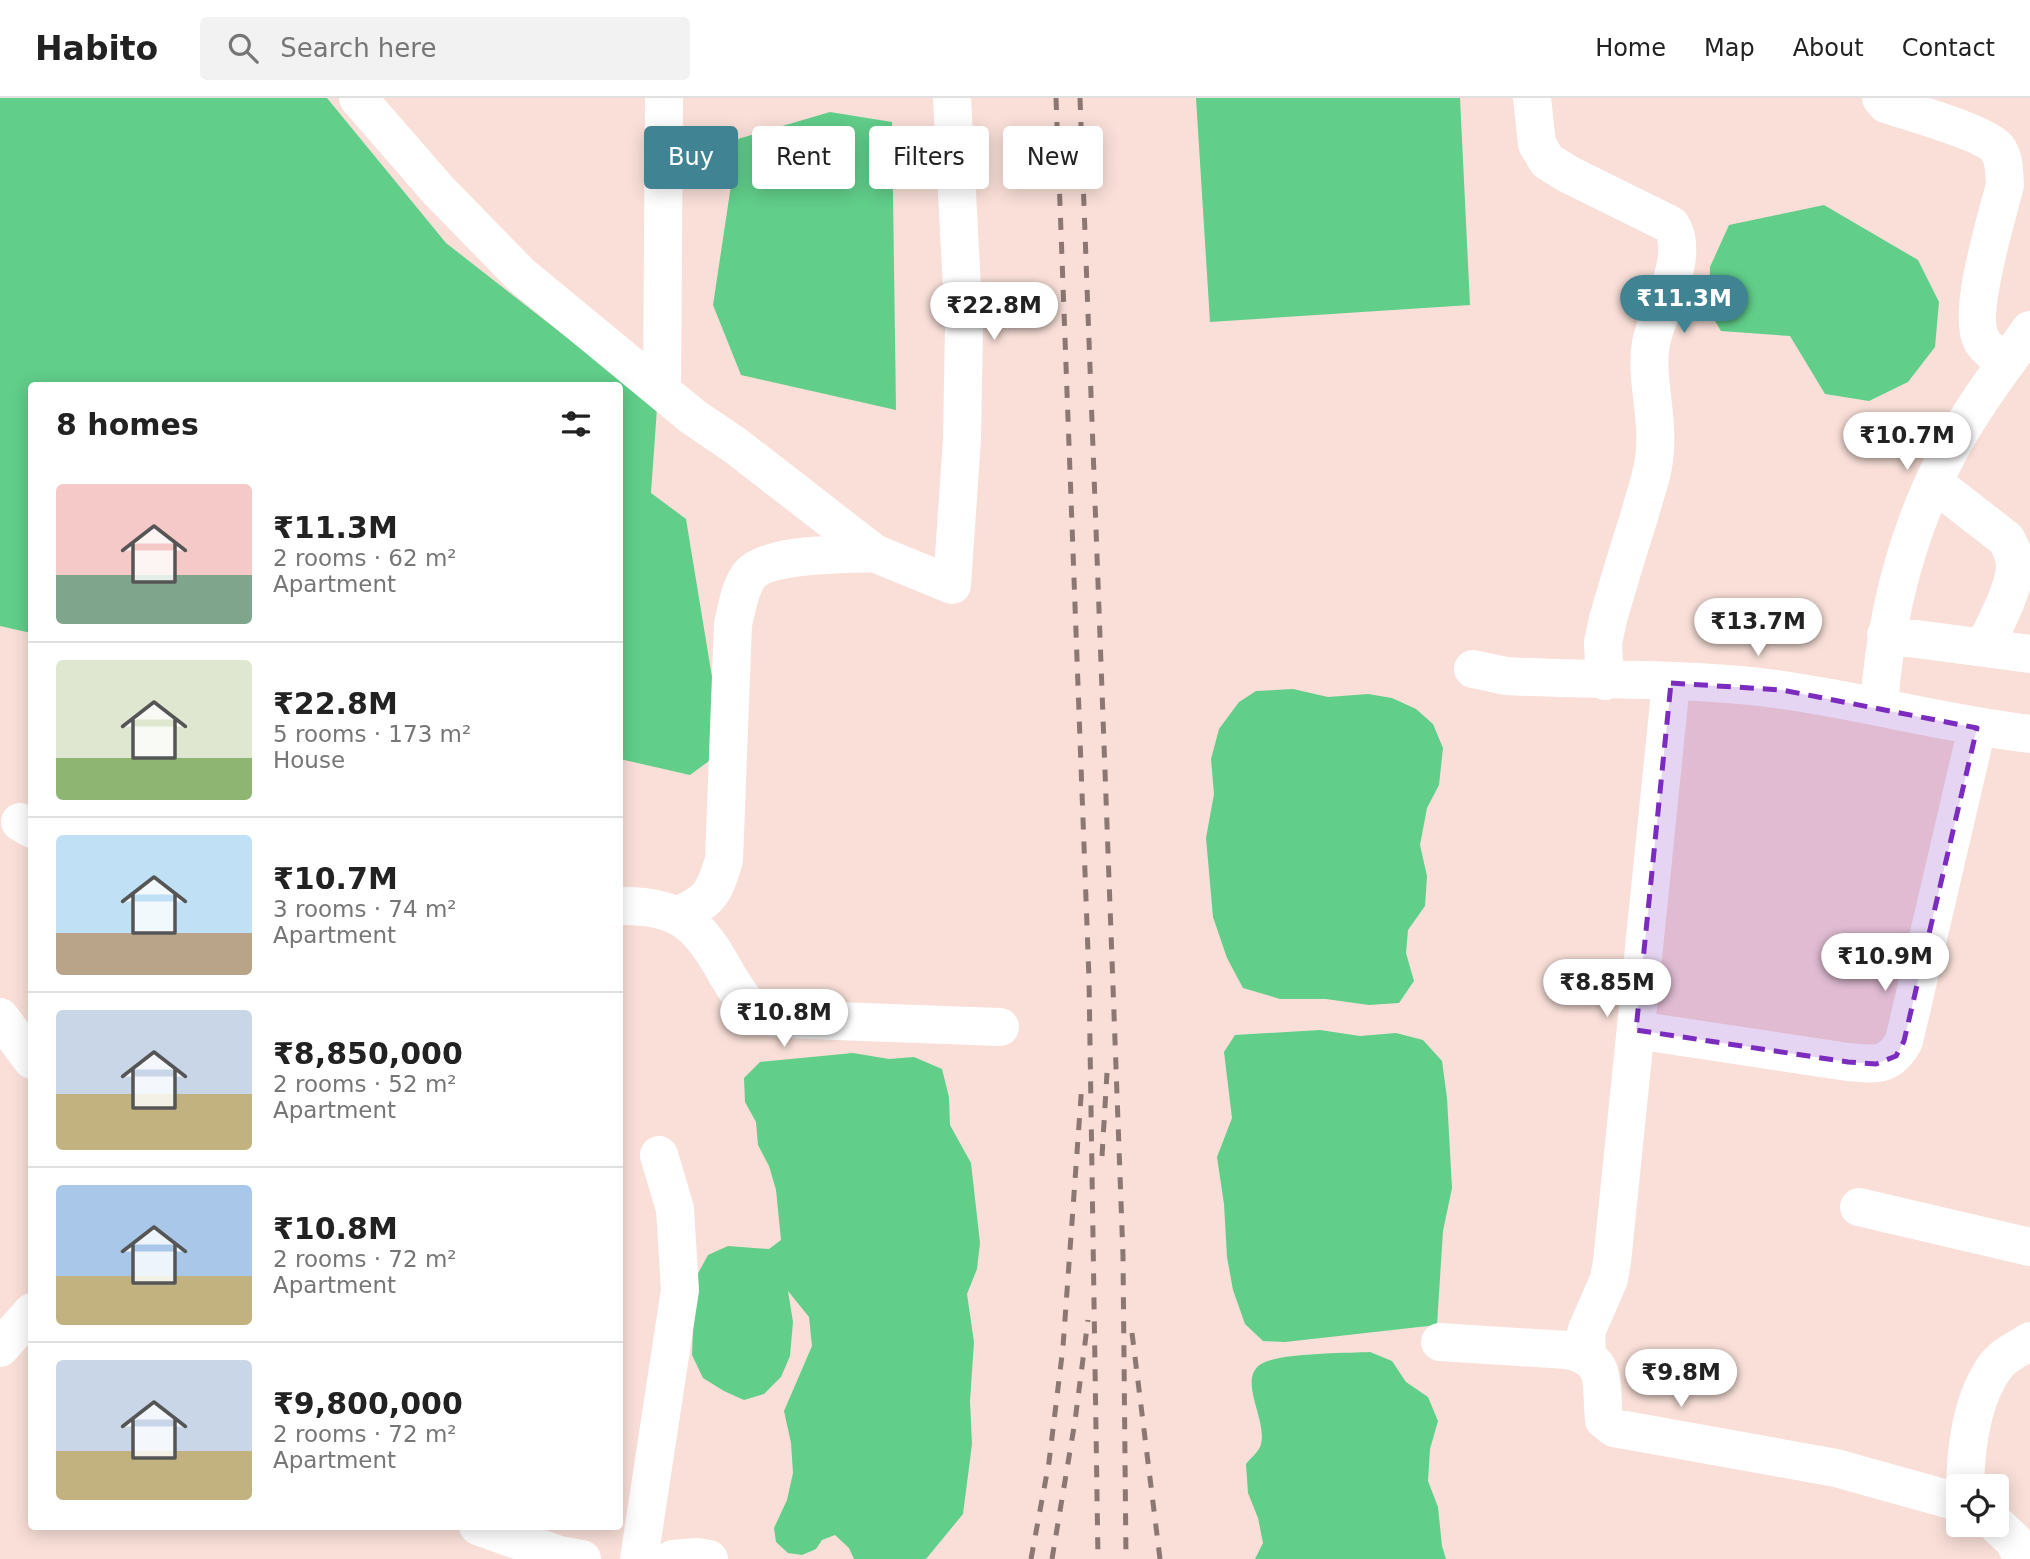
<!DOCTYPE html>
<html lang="en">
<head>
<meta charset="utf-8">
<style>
	:root { --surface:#fff; --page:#f2f2f2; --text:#222; --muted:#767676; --line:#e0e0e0; --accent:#408493 }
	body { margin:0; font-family:"DejaVu Sans",sans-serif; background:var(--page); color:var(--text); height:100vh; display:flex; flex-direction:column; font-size:26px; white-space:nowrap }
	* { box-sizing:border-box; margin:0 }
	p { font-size:23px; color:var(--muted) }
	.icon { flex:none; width:38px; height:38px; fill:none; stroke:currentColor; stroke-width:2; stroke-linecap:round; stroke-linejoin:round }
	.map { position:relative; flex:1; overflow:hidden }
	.sheet { position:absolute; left:28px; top:284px; width:595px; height:1148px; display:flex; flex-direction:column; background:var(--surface); border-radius:7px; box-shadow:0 4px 18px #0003 }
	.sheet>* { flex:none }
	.hud { position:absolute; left:644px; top:28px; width:665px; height:63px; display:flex; gap:14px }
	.controls { position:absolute; left:1946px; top:1376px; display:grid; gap:14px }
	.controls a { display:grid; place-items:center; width:63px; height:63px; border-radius:7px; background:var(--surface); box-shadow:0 4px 18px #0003; font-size:35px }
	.price { position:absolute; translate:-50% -60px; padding:0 16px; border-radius:24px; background:#fff; color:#222; font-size:23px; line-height:46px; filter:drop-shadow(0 2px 4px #0008) }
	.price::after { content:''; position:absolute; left:50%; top:42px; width:21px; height:16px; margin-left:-10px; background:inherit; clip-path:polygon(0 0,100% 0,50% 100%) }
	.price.current { background:var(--accent); color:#fff }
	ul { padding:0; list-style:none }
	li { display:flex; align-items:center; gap:21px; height:175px; padding:0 28px }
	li+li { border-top:2px solid var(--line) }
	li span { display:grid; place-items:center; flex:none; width:196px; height:140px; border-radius:7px; color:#555 }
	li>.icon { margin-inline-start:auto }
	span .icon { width:84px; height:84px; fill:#fffc; stroke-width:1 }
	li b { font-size:30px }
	h2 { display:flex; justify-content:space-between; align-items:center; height:84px; padding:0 28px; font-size:30px }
	.chip { padding:0 24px; border-radius:7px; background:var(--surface); box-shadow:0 4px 18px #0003; font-size:24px; line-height:63px }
	.chip.current { background:var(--accent); color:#fff }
	header { display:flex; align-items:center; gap:42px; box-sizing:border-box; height:98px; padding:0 35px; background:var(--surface); border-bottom:2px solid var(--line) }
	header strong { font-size:33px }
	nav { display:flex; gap:38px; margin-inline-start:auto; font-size:24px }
	.search { width:490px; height:63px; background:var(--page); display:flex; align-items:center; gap:18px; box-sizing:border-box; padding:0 24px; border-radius:7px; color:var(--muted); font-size:26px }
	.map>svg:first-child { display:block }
	.water { fill:#61ce8a }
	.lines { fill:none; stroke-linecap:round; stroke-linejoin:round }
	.minor { stroke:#fff; stroke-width:38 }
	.rail { stroke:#8c7772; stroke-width:5; stroke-dasharray:12 12; stroke-linecap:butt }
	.marked { fill:#7b2cbf; fill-opacity:0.2; stroke:#7b2cbf; stroke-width:5; stroke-dasharray:14 9; stroke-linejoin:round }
</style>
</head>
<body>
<header>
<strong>Habito</strong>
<div class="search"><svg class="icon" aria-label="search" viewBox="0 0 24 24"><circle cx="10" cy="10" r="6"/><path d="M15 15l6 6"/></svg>Search here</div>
<nav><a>Home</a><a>Map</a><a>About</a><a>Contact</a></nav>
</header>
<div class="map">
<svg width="2030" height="1461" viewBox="0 0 2030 1461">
	<rect width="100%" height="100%" fill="#f9dfd8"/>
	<path class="water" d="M 0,0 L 327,0 L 446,145 L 657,310 L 651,395 L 686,421 L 724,652 L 690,677 L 620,661 L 620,287 L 32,287 L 31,535 L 0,528 Z
		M 1196,0 L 1460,0 L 1470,207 L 1210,224 Z
		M 830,14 L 892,24 L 896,312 L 741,277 L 713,207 L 738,41 Z
		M 1824,107 L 1918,162 L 1939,204 L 1935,249 L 1908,284 L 1869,303 L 1825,296 L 1790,238 L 1721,233 L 1709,213 L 1710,169 L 1729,127 Z
		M 1293,591 L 1328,599 L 1368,596 L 1392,600 L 1416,611 L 1433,626 L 1443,650 L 1439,687 L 1427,710 L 1420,747 L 1427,778 L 1425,808 L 1408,832 L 1406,855 L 1414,883 L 1399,905 L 1369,907 L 1326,901 L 1280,901 L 1243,890 L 1227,860 L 1213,819 L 1206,740 L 1214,696 L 1211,661 L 1219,631 L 1239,604 L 1256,593 Z
		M 1320,932 L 1360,938 L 1396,935 L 1423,942 L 1442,963 L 1447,1000 L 1452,1090 L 1443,1133 L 1437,1227 L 1285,1244 L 1263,1243 L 1245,1226 L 1233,1192 L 1227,1159 L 1224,1106 L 1217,1059 L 1232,1020 L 1224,954 L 1235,937 Z
		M 853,955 L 889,961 L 914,959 L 942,971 L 949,999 L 950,1027 L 971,1065 L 980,1145 L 977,1171 L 967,1196 L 974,1244 L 970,1303 L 972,1346 L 963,1416 L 926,1461 L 854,1461 L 849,1450 L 835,1437 L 822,1442 L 816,1451 L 802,1457 L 788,1455 L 776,1444 L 774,1430 L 787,1402 L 793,1375 L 791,1345 L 784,1313 L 812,1248 L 809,1219 L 788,1193 L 793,1224 L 790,1258 L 781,1279 L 764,1296 L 744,1302 L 724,1293 L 703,1280 L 692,1257 L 695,1181 L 708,1157 L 728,1148 L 769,1151 L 781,1142 L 776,1092 L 769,1068 L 758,1047 L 756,1024 L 745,1004 L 744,980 L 760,964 Z
		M 1370,1254 L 1392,1263 L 1406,1284 L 1428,1299 L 1438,1323 L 1430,1351 L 1428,1383 L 1438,1409 L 1442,1448 L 1446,1461 L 1255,1461 L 1263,1445 L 1258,1420 L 1248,1395 L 1246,1366 C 1250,1361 1257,1355 1260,1349 C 1270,1325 1236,1282 1261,1266 C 1277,1255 1348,1255 1370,1254 Z"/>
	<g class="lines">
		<path class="minor" d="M 358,0 L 438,92 L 521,177 L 692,318 L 736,348 L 874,455 L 952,487 L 962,341 L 964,228 L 952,0
			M 1532,0 L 1537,46 L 1547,63 L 1568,76 L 1671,127 C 1691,158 1658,211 1651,245 C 1645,279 1658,316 1655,351 C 1654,375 1645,396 1639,419 C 1628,453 1618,487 1608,521 L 1603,545 L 1605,583
			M 1881,0 L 1886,6 C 1909,14 1983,34 1997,50 C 2005,60 2004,75 2005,87 C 1997,119 1966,217 1982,243 C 1987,252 1998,258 2007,264
			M 662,292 L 664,0
			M 1934,385 L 2006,441 C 2011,450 2015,458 2015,467 C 2015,491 1994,528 1984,550
			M 1886,537 L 2030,556
			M 1473,571 L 1506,578 C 1598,583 1692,579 1783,592 C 1866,604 1947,626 2030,636
			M 1879,609 C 1885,522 1906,435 1947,357 C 1970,313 2001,272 2030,232
			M 20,724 L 32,731
			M 620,808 C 678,807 699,825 726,875 C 734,888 743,905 756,914 C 762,918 774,919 782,921 L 1000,929
			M 679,817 C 710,803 714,795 724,762 L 733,526 C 737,510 739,493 748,479 C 765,454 845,457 874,455
			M 0,919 L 32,962
			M 1636,932 L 1848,964 C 1875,966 1889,970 1904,943 L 1977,630
			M 1859,1109 L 2030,1149
			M 1440,1244 L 1567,1252 C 1610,1261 1600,1285 1604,1322 L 1614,1330 L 1836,1370 L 1958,1404
			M 0,1250 L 32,1214
			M 1587,1256 L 1586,1234 L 1609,1181 L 1612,1164 L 1671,585
			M 1965,1388 C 1966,1349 1972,1297 1998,1265 C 2006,1256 2020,1250 2030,1243
			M 1996,1426 L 2014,1443 L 2023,1461
			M 478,1428 L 559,1457 L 582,1461
			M 639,1461 L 680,1192 L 675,1111 L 659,1057
			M 673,1461 L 697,1459 L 709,1461"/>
		<path class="rail" d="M 1056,0 L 1089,881 L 1098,1461
			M 1080,0 L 1123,1158 L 1126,1461
			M 1102,1058 L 1107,975
			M 1132,1235 L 1160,1461
			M 1031,1461 L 1049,1364 L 1063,1249 L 1082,985
			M 1052,1461 L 1075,1323 L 1088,1222"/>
	</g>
	<path class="marked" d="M 1671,585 L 1782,592 L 1977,630 L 1904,943 L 1896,958 L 1876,966 L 1848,964 L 1636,932 Z"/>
</svg>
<div class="controls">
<a><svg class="icon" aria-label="locate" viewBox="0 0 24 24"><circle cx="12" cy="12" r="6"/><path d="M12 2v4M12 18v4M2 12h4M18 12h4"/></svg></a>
</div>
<b class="price current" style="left:1684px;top:237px">₹11.3M</b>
<b class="price" style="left:994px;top:244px">₹22.8M</b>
<b class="price" style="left:1907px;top:374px">₹10.7M</b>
<b class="price" style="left:1758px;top:560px">₹13.7M</b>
<b class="price" style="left:1885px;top:895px">₹10.9M</b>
<b class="price" style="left:1607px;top:921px">₹8.85M</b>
<b class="price" style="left:784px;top:951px">₹10.8M</b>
<b class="price" style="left:1681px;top:1311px">₹9.8M</b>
<div class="hud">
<a class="chip current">Buy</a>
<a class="chip">Rent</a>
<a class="chip">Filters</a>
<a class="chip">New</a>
</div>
<section class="sheet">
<h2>8 homes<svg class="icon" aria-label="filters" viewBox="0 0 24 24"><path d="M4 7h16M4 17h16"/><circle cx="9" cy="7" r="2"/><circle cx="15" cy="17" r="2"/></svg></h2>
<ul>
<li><span style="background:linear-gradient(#f6c9c9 65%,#7fa58c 0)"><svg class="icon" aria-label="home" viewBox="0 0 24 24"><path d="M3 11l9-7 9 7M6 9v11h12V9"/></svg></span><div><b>₹11.3M</b><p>2 rooms · 62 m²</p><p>Apartment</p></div></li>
<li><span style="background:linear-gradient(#dfe7d0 70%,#8fb573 0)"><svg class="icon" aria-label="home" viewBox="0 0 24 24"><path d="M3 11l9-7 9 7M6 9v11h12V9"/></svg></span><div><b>₹22.8M</b><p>5 rooms · 173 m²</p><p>House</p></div></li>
<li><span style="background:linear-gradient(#bfe0f5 70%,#b9a48a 0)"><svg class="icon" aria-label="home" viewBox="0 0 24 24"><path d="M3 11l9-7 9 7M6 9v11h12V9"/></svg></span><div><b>₹10.7M</b><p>3 rooms · 74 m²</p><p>Apartment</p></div></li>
<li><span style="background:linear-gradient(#c9d6e8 60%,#c2b280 0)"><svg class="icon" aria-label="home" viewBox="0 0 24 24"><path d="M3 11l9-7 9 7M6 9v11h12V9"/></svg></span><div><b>₹8,850,000</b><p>2 rooms · 52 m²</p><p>Apartment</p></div></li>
<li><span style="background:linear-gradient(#a9c7e8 65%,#c2b280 0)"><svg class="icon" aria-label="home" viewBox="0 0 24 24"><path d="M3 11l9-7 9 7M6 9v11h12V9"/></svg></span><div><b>₹10.8M</b><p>2 rooms · 72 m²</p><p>Apartment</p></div></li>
<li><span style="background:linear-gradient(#c9d6e8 65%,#c2b280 0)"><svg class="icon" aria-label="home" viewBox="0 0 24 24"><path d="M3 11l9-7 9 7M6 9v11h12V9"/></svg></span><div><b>₹9,800,000</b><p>2 rooms · 72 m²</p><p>Apartment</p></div></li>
</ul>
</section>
</div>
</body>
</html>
